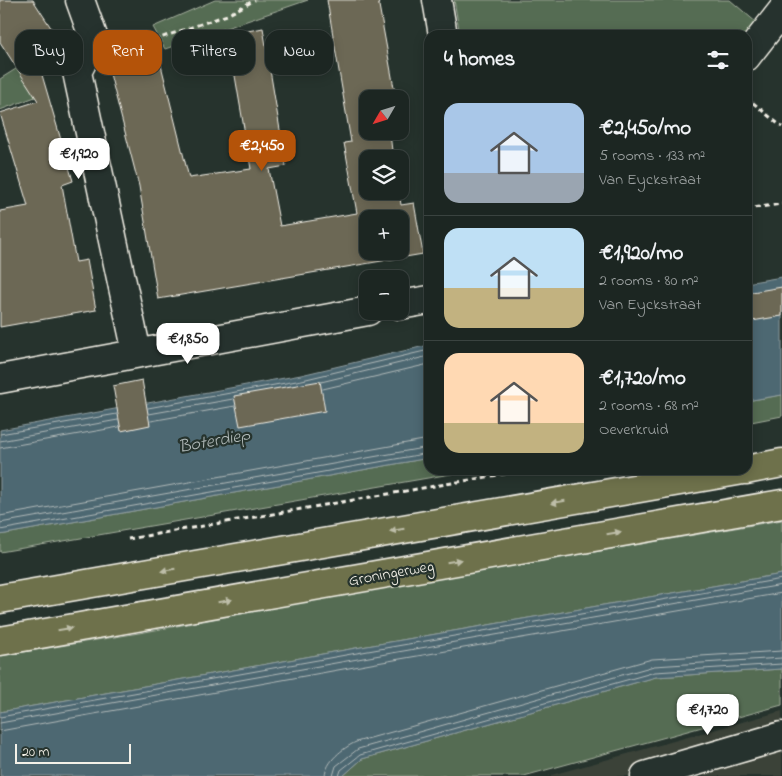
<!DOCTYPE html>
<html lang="en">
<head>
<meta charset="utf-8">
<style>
	:root { --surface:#1c2622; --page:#252e2a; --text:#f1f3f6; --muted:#a0a5a5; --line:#3a4340; --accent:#b45309 }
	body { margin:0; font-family:"Indie Flower",sans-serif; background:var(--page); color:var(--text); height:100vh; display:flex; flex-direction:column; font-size:19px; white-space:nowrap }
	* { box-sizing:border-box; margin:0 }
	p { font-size:16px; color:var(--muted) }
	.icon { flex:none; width:28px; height:28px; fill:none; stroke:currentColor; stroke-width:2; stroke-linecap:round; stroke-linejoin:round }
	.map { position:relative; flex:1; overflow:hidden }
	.details { position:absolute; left:424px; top:30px; width:328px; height:445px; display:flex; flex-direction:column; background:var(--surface); border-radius:15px; box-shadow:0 2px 12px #0003,0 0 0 1px var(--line) }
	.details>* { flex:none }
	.top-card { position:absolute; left:15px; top:30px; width:334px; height:45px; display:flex; gap:10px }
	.needle { width:32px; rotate:231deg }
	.fabs { position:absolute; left:359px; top:90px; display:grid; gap:10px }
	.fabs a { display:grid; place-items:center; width:50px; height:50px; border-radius:10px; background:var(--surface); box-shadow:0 2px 12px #0003,0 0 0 1px var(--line); font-size:25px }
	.scale { position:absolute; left:15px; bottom:12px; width:116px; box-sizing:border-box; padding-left:5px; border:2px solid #f4f1e8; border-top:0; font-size:14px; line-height:18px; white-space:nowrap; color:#f4f1e8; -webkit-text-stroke:4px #26332d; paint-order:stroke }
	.price { position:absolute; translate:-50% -42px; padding:0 11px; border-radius:10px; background:#fff; color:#222; font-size:16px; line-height:32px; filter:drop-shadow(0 1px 2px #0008) }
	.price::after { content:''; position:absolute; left:50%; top:30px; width:15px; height:11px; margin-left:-8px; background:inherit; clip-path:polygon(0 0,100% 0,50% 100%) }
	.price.selected { background:var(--accent); color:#fff }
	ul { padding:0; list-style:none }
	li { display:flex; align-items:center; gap:15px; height:125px; padding:0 20px }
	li+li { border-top:1px solid var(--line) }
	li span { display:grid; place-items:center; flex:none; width:140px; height:100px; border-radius:15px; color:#555 }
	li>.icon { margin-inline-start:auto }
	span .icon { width:60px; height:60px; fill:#fffc; stroke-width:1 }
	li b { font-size:21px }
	h2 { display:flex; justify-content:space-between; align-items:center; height:60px; padding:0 20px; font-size:21px }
	.chip { padding:0 18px; border-radius:15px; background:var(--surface); box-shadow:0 2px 12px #0003,0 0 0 1px var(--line); font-size:18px; line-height:45px }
	.chip.selected { background:var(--accent); color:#fff }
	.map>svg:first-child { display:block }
	.built { fill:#3b4339 }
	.green { fill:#546c52; stroke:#a4ae9d }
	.water { fill:#4d6772; stroke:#909ea1 }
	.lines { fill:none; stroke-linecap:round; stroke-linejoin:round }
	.shore { stroke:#b1bab9; stroke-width:1 }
	.building { fill:#6c6855; stroke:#f4f1e8; fill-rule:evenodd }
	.minor-casing { stroke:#f4f1e8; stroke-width:31 }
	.major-casing { stroke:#f4f1e8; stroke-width:31 }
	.path { stroke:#f4f1e8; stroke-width:3; stroke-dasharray:5 4; stroke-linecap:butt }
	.minor { stroke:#26332d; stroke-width:28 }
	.major { stroke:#6e714b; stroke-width:28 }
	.oneway { fill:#bebea9 }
	.labels { text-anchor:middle; stroke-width:4.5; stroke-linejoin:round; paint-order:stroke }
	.street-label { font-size:16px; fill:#f4f1e8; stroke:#26332d }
	.water-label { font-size:18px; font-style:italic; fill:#b1bab9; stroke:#26332d }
</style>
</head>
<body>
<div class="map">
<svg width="782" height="776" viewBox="0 0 782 776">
	<rect width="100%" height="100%" fill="#26332d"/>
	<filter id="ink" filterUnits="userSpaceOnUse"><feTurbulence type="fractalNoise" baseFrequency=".02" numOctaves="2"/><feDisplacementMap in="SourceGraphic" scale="10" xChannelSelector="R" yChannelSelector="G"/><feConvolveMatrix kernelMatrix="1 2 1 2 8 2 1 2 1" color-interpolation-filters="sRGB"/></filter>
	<g filter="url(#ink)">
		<path class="built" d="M 782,711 L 782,776 L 548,776 Z"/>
		<path class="green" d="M 215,0 L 308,0 L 165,49 L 153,27 Z
			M 454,0 L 730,0 L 757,23 L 746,35 L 460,35 Z
			M 35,57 L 46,93 L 0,110 L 0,79 Z
			M 782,395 L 782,416 L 746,423 L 746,401 Z
			M 429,458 L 429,470 L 474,470 L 0,552 L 0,535 Z
			M 782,520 L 782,574 L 367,646 L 0,712 L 0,656 L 145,632 L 336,596 Z
			M 782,669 L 782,705 L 524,776 L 343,776 L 362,759 L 656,677 Z"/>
		<path class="water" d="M 782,277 L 782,395 L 746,401 L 746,283 Z
			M 429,345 L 429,458 L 0,535 L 0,430 L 301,375 Z
			M 782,574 L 782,669 L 656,677 L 362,759 L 343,776 L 0,776 L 0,712 L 367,646 Z"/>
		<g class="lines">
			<path class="shore" d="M 321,382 L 429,356
				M 323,389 L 429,364
				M 148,408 L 302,380 L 429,350
				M 149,414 L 233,399
				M 151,421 L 235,406
				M 0,434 L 117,414
				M 0,441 L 118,420
				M 0,448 L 119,427
				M 0,516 L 429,439
				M 0,523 L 429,447
				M 0,530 L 429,453
				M 0,717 L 368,651 L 782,579
				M 0,723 L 369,657 L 782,585
				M 0,731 L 371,664 L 782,593
				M 325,776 C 326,761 343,748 356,742 L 652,659 L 782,651
				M 333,776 L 336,766 L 358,749 L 654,666 L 782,658
				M 339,776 L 341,770 L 360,755 L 655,672 L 782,664"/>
		</g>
		<path class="building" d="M 0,0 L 33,0 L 57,37 L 35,51 L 73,181 L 62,185 L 76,262 L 87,260 L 96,310 L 0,327 L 0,211 L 28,206 L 0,113 L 38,101 L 0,42 Z
			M 327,0 L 378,0 L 396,99 L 368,99 L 368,131 L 400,131 L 400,125 L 401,132 L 390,134 L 393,159 L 368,159 L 368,191 L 399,191 L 401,205 L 414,203 L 423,254 L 158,299 L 139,186 L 108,66 L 158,53 L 189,178 L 251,169 L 228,35 L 263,28 L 286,166 L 269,169 L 280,226 L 357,213 L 344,143 L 351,142 ZM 368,219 L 400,219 L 400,251 L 368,251 Z
			M 782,287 L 782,316 L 746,322 L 746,293 Z
			M 142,380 L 150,425 L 121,431 L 113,386 Z
			M 320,381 L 325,411 L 240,426 L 234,396 Z"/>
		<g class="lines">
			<defs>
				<path id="minor" d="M 80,0 L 94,39 L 77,72 L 137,353
					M 437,0 L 443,35
					M 746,57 L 782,11
					M 400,305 L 429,300
					M 0,379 L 368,311
					M 645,776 L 782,736"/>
				<path id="major" d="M 746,470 L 782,463
					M 0,599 L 743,470
					M 0,641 L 782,504"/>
			</defs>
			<use href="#minor" class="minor-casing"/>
			<use href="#major" class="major-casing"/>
			<path class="path" d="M 127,40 L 154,40 L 227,15 L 255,0
				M 746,97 L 782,127
				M 746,209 L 782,204
				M 128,539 L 527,470"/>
			<use href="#minor" class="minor"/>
			<use href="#major" class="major"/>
		</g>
		<defs><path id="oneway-solid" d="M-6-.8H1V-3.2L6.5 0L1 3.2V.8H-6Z" transform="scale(1.25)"/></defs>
		<g class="oneway">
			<use href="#oneway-solid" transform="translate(558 502) rotate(170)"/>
			<use href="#oneway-solid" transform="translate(397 530) rotate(170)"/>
			<use href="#oneway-solid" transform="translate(614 533) rotate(-10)"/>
			<use href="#oneway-solid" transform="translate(454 561) rotate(-10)"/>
			<use href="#oneway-solid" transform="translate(168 570) rotate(170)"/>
			<use href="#oneway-solid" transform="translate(225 601) rotate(-10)"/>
			<use href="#oneway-solid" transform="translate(65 629) rotate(-10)"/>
		</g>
	</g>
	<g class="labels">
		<g class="street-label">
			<text transform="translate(391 572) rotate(-10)" y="6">Groningerweg</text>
		</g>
		<g class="water-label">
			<text transform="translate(214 440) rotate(-10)" y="6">Boterdiep</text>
		</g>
	</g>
</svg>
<div class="fabs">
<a><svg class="needle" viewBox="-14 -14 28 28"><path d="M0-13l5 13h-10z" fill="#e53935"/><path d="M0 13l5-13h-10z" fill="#a0a5a5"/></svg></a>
<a><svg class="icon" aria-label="layers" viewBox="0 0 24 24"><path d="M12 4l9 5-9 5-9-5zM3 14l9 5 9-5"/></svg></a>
<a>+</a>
<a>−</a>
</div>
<div class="scale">20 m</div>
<b class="price selected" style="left:262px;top:172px">€2,450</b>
<b class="price" style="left:79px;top:180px">€1,920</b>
<b class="price" style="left:188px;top:365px">€1,850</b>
<b class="price" style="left:708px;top:736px">€1,720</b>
<div class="top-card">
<a class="chip">Buy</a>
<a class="chip selected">Rent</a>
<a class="chip">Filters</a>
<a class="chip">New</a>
</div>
<section class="details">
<h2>4 homes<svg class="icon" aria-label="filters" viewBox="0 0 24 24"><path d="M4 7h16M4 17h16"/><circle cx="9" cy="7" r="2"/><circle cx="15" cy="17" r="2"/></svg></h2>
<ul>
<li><span style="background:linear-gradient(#a9c7e8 70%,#9aa5b1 0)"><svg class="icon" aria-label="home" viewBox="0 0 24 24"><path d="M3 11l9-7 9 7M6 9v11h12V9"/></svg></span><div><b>€2,450/mo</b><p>5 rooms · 133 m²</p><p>Van Eyckstraat</p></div></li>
<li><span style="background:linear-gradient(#bfe0f5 60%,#c2b280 0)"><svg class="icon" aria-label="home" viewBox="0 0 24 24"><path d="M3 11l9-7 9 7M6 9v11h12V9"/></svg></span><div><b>€1,920/mo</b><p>2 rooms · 80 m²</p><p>Van Eyckstraat</p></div></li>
<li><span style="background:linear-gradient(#ffd9b3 70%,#c2b280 0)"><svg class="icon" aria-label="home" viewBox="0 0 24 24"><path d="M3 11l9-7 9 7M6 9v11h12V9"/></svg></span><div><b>€1,720/mo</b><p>2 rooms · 68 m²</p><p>Oeverkruid</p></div></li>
</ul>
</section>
</div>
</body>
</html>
